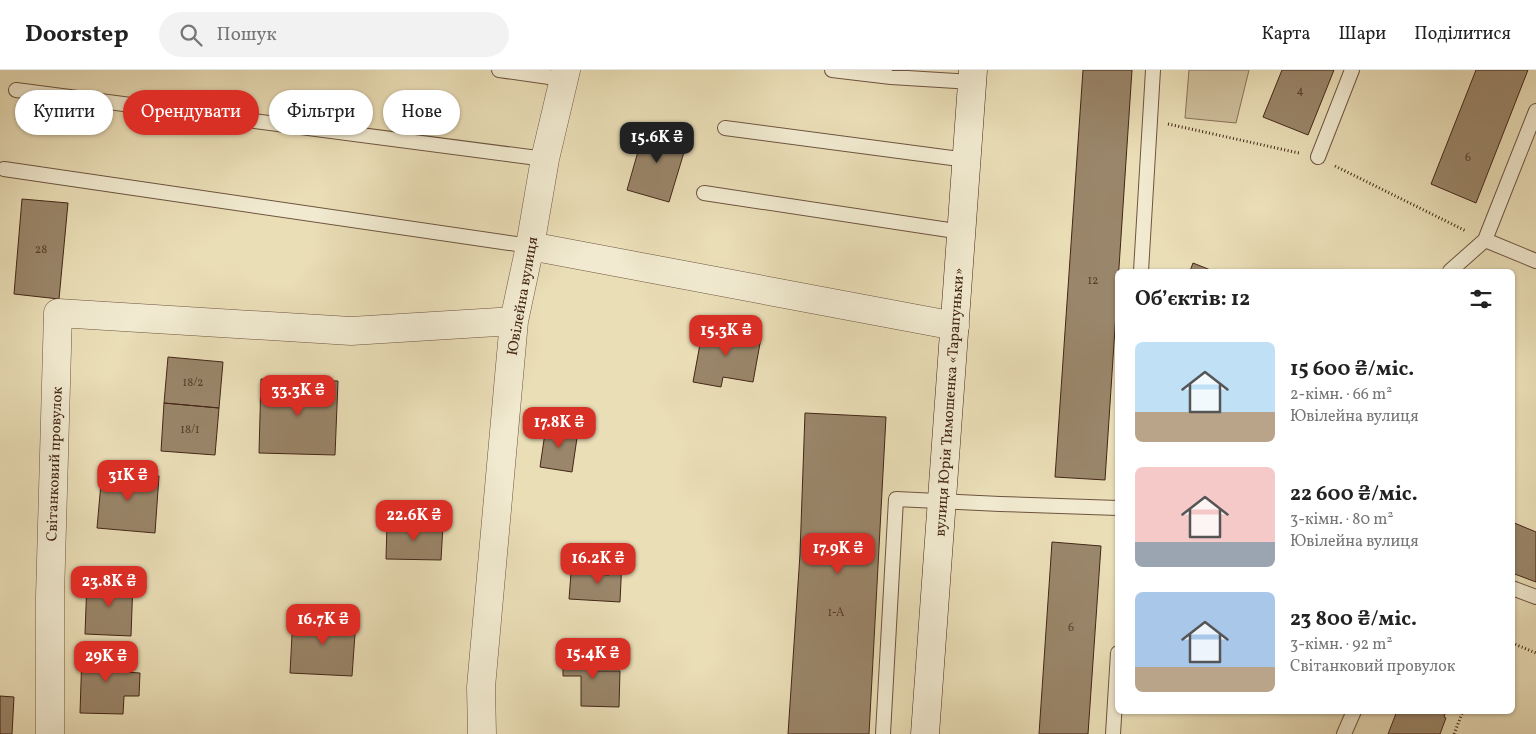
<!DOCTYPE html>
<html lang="uk">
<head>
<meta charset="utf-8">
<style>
	:root { --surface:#fff; --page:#f2f2f2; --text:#222; --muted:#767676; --line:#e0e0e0; --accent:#d93025 }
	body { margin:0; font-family:Vollkorn,serif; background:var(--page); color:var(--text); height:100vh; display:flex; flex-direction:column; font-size:19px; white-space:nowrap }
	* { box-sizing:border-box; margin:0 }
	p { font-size:16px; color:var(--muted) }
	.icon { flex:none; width:28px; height:28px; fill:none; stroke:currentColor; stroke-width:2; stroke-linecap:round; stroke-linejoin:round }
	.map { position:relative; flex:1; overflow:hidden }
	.details { position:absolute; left:1115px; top:199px; width:400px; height:445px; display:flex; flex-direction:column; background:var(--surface); border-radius:8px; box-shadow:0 1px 4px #0004 }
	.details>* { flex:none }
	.hud { position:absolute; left:15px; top:20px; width:475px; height:45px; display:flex; gap:10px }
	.price { position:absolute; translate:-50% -42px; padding:0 11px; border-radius:10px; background:var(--accent); color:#fff; font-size:16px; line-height:32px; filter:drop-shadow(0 1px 2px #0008) }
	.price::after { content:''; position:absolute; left:50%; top:30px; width:15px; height:11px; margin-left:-8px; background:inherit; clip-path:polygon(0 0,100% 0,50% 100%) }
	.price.current { background:#222; color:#fff }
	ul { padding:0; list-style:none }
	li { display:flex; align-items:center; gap:15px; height:125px; padding:0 20px }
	li span { display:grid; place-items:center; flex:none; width:140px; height:100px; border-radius:8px; color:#555 }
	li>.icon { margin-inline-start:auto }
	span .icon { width:60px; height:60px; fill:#fffc; stroke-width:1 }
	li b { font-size:21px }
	h2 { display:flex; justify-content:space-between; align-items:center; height:60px; padding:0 20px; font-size:21px }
	.pill { padding:0 18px; border-radius:22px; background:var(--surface); box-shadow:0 1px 4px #0004; font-size:18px; line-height:45px }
	.pill.current { background:var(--accent); color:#fff }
	header { display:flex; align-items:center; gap:30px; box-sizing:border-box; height:70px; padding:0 25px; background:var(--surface); border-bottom:1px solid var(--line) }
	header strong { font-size:24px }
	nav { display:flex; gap:28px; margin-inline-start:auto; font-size:18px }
	.search { width:350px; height:45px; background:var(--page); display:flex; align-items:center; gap:12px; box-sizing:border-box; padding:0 18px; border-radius:28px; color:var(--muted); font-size:19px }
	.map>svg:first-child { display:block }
	.green { fill:#cebf9c; stroke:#89725a }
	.building { fill:#9a866a; stroke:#442617 }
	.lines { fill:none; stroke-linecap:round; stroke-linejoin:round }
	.lane-casing { stroke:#6e543f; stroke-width:16 }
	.street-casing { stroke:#6e543f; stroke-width:29 }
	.secondary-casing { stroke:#442617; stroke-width:29 }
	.path { stroke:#442617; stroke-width:3; stroke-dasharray:1 2.5; stroke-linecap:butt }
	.lane { stroke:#f1ead0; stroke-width:14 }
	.street { stroke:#f1ead0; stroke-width:28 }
	.secondary { stroke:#f1ead0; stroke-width:28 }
	.labels { text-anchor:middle; stroke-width:5; stroke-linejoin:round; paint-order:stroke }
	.number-label { font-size:12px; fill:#5a3e2c }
	.street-label { font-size:15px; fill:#442617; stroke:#f1ead0 }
</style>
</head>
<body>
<header>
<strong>Doorstep</strong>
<div class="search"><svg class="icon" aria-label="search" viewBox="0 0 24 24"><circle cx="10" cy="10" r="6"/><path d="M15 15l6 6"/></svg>Пошук</div>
<nav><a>Карта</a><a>Шари</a><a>Поділитися</a></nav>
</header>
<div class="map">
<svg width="1536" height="664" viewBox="0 0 1536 664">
	<rect width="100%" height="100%" fill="#eadeb7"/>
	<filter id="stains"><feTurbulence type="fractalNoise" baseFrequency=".004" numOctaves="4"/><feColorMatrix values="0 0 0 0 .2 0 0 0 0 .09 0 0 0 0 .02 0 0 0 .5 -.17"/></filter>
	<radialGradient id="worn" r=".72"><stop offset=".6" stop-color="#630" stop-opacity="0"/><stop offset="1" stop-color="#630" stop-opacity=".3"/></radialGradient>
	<path class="green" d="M 1189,0 L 1249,0 L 1236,53 L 1185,48 Z"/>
	<path class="building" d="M 1083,0 L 1132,0 L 1105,410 L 1055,407 Z
		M 1282,0 L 1334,0 L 1308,65 L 1263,47 Z
		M 1476,0 L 1528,0 L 1476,133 L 1431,114 Z
		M 645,57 L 688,69 L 669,132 L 627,120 Z
		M 22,129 L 68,133 L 59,229 L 14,224 Z
		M 1193,193 L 1213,201 L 1190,201 Z
		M 703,258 L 761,268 L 753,312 L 723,307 L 721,317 L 693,312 Z
		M 168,287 L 223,292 L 219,338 L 164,333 Z
		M 261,309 L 338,311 L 335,385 L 259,383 Z
		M 164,333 L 219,338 L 215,385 L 161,381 Z
		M 805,343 L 886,347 L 869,664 L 788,664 L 800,484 Z
		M 546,356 L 578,361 L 572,402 L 540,397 Z
		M 102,402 L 159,406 L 155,463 L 97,458 Z
		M 1512,452 L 1536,462 L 1536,512 L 1512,503 Z
		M 387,453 L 443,455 L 441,490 L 386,489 Z
		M 1052,472 L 1101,476 L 1088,664 L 1039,664 Z
		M 610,488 L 622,489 L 620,532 L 569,529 L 571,503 L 609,505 Z
		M 87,510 L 133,511 L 131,566 L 85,564 Z
		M 293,546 L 356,550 L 352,606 L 290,603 Z
		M 82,582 L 124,584 L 124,602 L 140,603 L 139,626 L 124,626 L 123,644 L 80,643 Z
		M 563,582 L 594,582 L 594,601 L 620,601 L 619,637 L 581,636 L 581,606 L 563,606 Z
		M 0,626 L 14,627 L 12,664 L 0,664 Z
		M 1397,641 L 1446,641 L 1444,647 L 1446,648 L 1440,664 L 1388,664 Z"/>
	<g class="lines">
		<defs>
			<path id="lane" d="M 499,0 L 563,9
				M 832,0 L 891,7 L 972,12
				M 16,20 L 545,89
				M 725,58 L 967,90
				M 1318,87 L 1352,0
				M 4,99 L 530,176
				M 704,123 L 962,162
				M 1485,170 L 1536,191
				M 1141,201 L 1153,0
				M 1450,201 L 1485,170 L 1536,41
				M 1512,518 L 1536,527
				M 883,664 L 896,429 L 1000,434 L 1118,438
				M 1113,664 L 1118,583
				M 1344,664 L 1354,641"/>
			<path id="street" d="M 530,176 L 955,256
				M 50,664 L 50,527 L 58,243 L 351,261 L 514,251
				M 482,664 L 481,617 L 514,251 L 530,176 L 545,89 L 566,0"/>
			<path id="secondary" d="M 925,664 L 973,0"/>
		</defs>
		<use href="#lane" class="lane-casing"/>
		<use href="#street" class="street-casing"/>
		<use href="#secondary" class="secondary-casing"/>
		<path class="path" d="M 1168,54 L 1299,83
			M 1335,96 L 1466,161
			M 1512,573 L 1536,583
			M 1454,664 L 1463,641"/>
		<use href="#lane" class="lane"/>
		<use href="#street" class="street"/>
		<use href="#secondary" class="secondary"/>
	</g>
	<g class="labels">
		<g class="number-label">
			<text x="1300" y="24">4</text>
			<text x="1468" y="91">6</text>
			<text x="41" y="183">28</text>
			<text x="1093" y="214">12</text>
			<text x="193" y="316">18/2</text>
			<text x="190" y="363">18/1</text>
			<text x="836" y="546">1-А</text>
			<text x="1071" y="561">6</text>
		</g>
		<g class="street-label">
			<text transform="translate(522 226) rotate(-80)" y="5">Ювілейна вулиця</text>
			<text transform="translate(949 332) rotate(-86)" y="5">вулиця Юрія Тимошенка «Тарапуньки»</text>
			<text transform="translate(54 394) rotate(-88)" y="5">Світанковий провулок</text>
		</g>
	</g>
	<rect width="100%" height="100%" filter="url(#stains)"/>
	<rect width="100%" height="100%" fill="url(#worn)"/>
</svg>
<b class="price current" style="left:657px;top:94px">15.6K ₴</b>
<b class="price" style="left:726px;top:287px">15.3K ₴</b>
<b class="price" style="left:298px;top:347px">33.3K ₴</b>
<b class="price" style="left:559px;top:379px">17.8K ₴</b>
<b class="price" style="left:128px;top:432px">31K ₴</b>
<b class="price" style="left:414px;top:472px">22.6K ₴</b>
<b class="price" style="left:838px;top:505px">17.9K ₴</b>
<b class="price" style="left:598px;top:515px">16.2K ₴</b>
<b class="price" style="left:109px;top:538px">23.8K ₴</b>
<b class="price" style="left:323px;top:576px">16.7K ₴</b>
<b class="price" style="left:593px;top:610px">15.4K ₴</b>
<b class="price" style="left:106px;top:613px">29K ₴</b>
<div class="hud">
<a class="pill">Купити</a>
<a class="pill current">Орендувати</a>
<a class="pill">Фільтри</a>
<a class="pill">Нове</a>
</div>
<section class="details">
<h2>Об’єктів: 12<svg class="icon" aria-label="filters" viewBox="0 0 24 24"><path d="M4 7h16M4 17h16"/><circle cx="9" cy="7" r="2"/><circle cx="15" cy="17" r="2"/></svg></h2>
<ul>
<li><span style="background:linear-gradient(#bfe0f5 70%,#b9a48a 0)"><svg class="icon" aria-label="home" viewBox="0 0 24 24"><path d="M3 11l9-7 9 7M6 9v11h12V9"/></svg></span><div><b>15 600 ₴/міс.</b><p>2-кімн. · 66 m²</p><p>Ювілейна вулиця</p></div></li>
<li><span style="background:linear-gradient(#f6c9c9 75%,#9aa5b1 0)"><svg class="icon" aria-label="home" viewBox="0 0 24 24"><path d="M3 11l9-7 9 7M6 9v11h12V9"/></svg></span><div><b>22 600 ₴/міс.</b><p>3-кімн. · 80 m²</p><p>Ювілейна вулиця</p></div></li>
<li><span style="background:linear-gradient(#a9c7e8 75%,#b9a48a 0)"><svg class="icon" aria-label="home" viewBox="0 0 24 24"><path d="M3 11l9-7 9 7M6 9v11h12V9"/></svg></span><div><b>23 800 ₴/міс.</b><p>3-кімн. · 92 m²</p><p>Світанковий провулок</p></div></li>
</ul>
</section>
</div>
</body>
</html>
